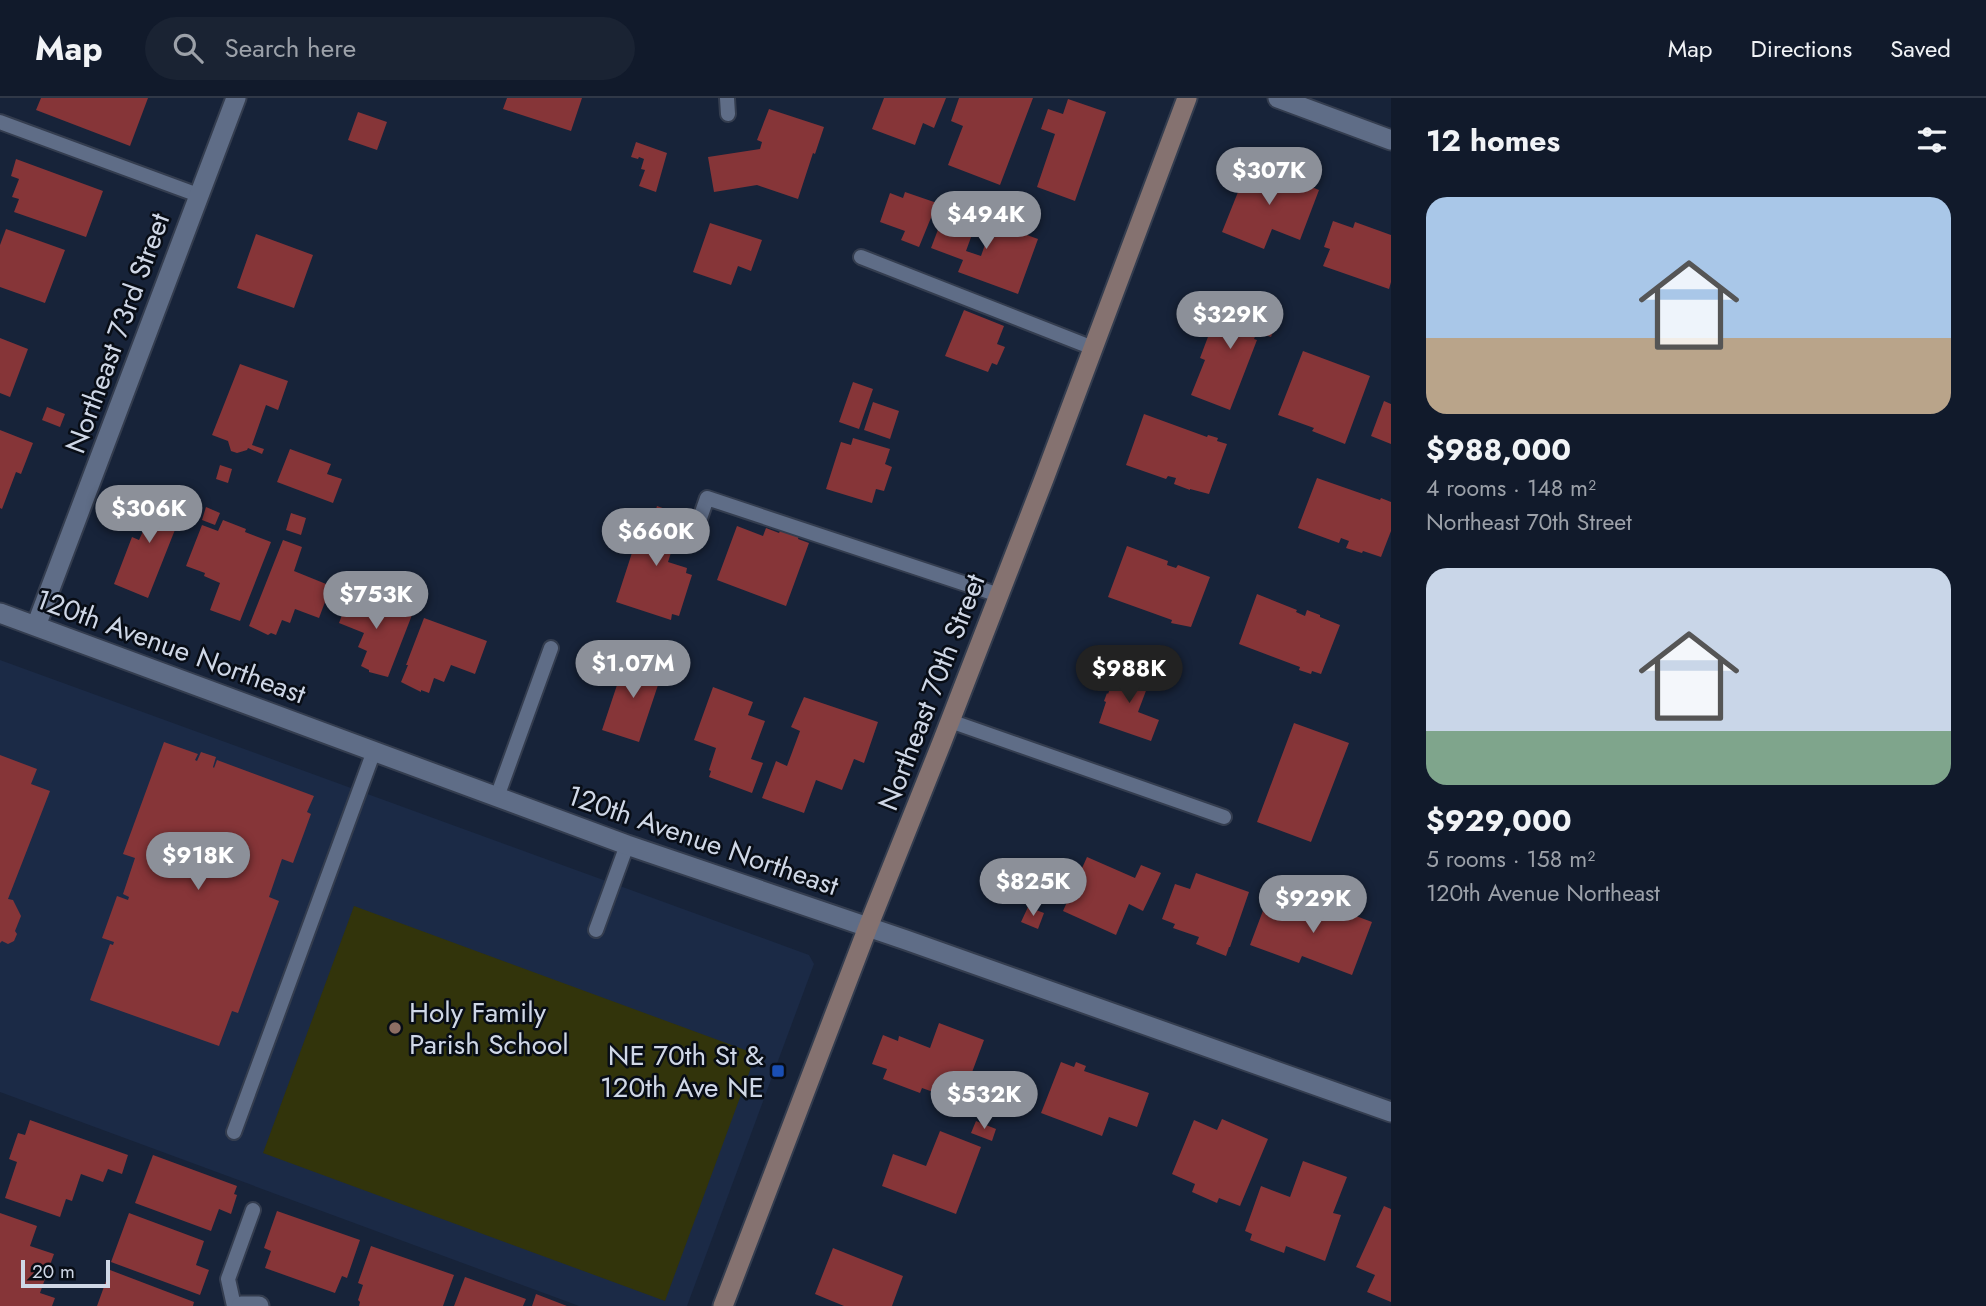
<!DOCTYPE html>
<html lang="en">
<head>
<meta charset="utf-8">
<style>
	:root { --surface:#111a2b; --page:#1a2333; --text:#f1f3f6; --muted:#9ca1a9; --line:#303847; --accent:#8c9099 }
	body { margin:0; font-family:Jost,sans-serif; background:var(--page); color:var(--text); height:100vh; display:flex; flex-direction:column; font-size:26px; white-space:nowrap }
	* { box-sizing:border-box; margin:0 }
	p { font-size:23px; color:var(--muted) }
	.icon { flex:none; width:38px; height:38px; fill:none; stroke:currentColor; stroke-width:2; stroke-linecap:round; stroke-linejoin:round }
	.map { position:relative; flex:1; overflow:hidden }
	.sheet { display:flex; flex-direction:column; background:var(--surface); width:595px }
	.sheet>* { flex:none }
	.scale { position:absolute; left:21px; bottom:18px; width:89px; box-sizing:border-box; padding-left:7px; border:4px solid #cfd7e6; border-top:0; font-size:19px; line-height:24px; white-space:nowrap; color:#cfd7e6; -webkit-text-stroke:5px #080d16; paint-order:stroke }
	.price { position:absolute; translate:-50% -60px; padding:0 16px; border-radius:24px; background:var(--accent); color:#fff; font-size:23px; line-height:46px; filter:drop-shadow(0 2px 4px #0008) }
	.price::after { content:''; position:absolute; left:50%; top:42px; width:21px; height:16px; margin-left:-10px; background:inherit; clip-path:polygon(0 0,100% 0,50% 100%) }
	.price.selected { background:#222; color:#fff }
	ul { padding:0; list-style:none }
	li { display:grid; align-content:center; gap:14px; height:371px; padding:0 35px }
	li span { display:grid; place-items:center; height:217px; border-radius:21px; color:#555 }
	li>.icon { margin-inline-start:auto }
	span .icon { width:126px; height:126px; fill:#fffc; stroke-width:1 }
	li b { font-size:30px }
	h2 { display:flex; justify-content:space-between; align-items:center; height:84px; padding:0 35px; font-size:30px }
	header { display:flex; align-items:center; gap:42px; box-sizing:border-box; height:98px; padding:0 35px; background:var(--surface); border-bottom:2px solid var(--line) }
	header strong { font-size:33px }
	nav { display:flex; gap:38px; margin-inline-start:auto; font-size:24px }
	.search { width:490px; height:63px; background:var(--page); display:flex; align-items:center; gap:18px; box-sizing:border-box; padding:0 24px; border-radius:38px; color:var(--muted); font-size:26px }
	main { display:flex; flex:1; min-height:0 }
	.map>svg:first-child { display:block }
	.built { fill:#1b2a46 }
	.green { fill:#32340b }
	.building { fill:#863538 }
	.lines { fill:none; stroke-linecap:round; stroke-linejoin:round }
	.service-casing { stroke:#343d4f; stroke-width:18 }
	.minor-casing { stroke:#343d4f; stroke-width:23 }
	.tertiary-casing { stroke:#343d4f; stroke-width:23 }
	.secondary-casing { stroke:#343d4f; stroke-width:23 }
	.service { stroke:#5f6d87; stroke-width:14 }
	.minor { stroke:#5f6d87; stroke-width:19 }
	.tertiary { stroke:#5f6d87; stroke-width:19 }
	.secondary { stroke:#857270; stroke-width:19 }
	.education-dot { fill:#8d6e63; stroke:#080d16; stroke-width:2.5 }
	.transit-dot { fill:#1a4fb4; stroke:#080d16; stroke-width:2.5 }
	.labels { text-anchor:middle; stroke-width:5; stroke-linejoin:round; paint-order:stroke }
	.street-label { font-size:28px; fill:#cfd7e6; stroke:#080d16 }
	.poi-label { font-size:28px; fill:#cfd7e6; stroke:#080d16; text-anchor:start }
</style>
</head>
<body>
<header>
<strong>Map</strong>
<div class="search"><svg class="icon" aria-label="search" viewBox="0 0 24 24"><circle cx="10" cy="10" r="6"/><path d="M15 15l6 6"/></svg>Search here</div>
<nav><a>Map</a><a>Directions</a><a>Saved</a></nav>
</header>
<main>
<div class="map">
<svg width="1391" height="1208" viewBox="0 0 1391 1208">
	<rect width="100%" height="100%" fill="#172339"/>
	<path class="built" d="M 0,562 L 809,857 L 814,866 L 687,1208 L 579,1208 L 0,994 Z"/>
	<path class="green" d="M 354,808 L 756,956 L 665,1203 L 263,1055 Z"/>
	<path class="building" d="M 41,0 L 148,0 L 130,48 L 36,12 Z
		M 507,0 L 582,0 L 571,33 L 503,11 Z
		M 884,0 L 946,0 L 934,30 L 923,25 L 915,47 L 872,31 Z
		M 959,0 L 1033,0 L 1000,87 L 948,67 L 963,28 L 951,23 Z
		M 1068,1 L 1106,14 L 1075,103 L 1037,89 L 1055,36 L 1041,31 L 1048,11 L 1063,16 Z
		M 769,11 L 824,29 L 815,56 L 813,55 L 798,101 L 757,87 L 714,94 L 708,59 L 760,51 L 762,44 L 757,42 Z
		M 358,14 L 387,24 L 377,52 L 348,42 Z
		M 636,44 L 667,55 L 656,94 L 639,88 L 645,72 L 641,71 L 644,61 L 639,59 L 638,61 L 631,59 Z
		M 16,61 L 103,93 L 86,139 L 14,114 L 19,101 L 12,99 L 19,81 L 11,78 Z
		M 1250,64 L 1319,92 L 1300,142 L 1272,131 L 1264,151 L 1222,134 Z
		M 905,94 L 937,105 L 919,149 L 901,142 L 905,133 L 880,124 L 890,95 L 903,100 Z
		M 947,108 L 978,120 L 966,153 L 981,158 L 988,138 L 994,140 L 999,127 L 1038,141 L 1018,196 L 958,174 L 963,162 L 931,150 Z
		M 1333,123 L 1353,130 L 1355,124 L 1391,137 L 1391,184 L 1389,191 L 1323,168 L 1330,151 L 1324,149 Z
		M 710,125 L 762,142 L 751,173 L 738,168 L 731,187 L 693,174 Z
		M 6,131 L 65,152 L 45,205 L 0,189 L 0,147 Z
		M 256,136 L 313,157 L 294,210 L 237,190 Z
		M 1223,199 L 1261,214 L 1262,212 L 1279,218 L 1271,239 L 1257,234 L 1254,241 L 1257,242 L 1230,312 L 1191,297 L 1205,262 L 1200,260 Z
		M 964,212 L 1004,228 L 997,246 L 1005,249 L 997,267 L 992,265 L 988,274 L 945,258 Z
		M 0,240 L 28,251 L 10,299 L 0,295 Z
		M 1303,253 L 1370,278 L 1345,346 L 1312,333 L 1314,330 L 1278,317 Z
		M 240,266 L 288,283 L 278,312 L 266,307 L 252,347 L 264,351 L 262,356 L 248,350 L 247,352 L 237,355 L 231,353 L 228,343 L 212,337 Z
		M 853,284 L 873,291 L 859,331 L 839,324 Z
		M 1384,303 L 1391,306 L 1391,346 L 1371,338 Z
		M 873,304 L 899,313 L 890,341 L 864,332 Z
		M 47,309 L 65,316 L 60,329 L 42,322 Z
		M 1144,316 L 1207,339 L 1208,337 L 1218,340 L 1217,343 L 1227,346 L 1209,396 L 1190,391 L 1190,392 L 1174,386 L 1176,380 L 1168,378 L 1166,381 L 1126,367 Z
		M 0,332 L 33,345 L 21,376 L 16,374 L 2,411 L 0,410 Z
		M 853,340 L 890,351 L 885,366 L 892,369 L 884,393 L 876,391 L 872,405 L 826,391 L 841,344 L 851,347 Z
		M 290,351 L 331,366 L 327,376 L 342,381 L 333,405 L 277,384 Z
		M 220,367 L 232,371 L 228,385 L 216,381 Z
		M 1317,380 L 1380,402 L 1381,400 L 1391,404 L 1391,433 L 1381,459 L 1363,453 L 1362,455 L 1346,450 L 1349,443 L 1341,440 L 1339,445 L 1298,430 Z
		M 150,397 L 184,409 L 148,500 L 114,486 L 132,439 L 139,442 L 144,431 L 134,427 L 142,406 Z
		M 657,408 L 688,419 L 681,440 L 676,439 L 668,464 L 687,470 L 686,475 L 692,477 L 679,518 L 672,516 L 671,522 L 616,504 L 642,424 L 651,427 Z
		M 206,409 L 220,415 L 215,427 L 202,422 Z
		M 291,415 L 306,420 L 301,437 L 286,432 Z
		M 223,422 L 246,431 L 245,434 L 271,444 L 240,523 L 210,512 L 220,485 L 204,478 L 205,475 L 186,468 L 202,427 L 218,433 Z
		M 737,428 L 763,438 L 766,430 L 779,435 L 781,431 L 799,438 L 798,441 L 809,445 L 786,508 L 717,482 Z
		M 283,442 L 302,449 L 294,473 L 331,488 L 319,520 L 295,511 L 290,525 L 282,522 L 276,537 L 271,535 L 268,537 L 249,528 Z
		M 1127,448 L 1168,463 L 1167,467 L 1176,470 L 1178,467 L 1210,479 L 1191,529 L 1171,525 L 1172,522 L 1108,499 Z
		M 351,493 L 412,517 L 388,579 L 369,574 L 369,572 L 361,568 L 367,553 L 358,549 L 364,535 L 339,525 Z
		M 1257,496 L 1297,512 L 1296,514 L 1305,518 L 1307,512 L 1320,517 L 1320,519 L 1340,527 L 1321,576 L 1312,573 L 1311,576 L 1299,572 L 1300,569 L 1239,546 Z
		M 424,520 L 487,543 L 475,576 L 451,567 L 444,584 L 434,580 L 429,595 L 421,592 L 421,594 L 401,584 L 408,567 L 406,567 Z
		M 626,560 L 663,572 L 639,644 L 602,632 Z
		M 1136,567 L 1153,574 L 1138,614 L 1159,622 L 1151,643 L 1099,625 L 1106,604 L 1104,603 L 1107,595 L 1108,596 L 1116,574 L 1132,580 Z
		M 713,589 L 753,604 L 748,617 L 765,623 L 751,661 L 763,665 L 752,695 L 709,679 L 711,673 L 709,672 L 716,650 L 694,642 Z
		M 804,599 L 878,624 L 864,665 L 854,661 L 842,692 L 816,682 L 804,715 L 762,700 L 776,663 L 787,668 L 800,633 L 791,629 Z
		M 1294,625 L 1349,645 L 1311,744 L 1257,724 Z
		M 164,644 L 198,656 L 195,662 L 197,663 L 201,654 L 216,659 L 213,669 L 214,670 L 217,662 L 314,698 L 307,714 L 311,716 L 293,765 L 282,761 L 269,799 L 279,803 L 238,915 L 232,913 L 219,948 L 90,902 L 110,846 L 113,847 L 114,844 L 102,840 L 117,798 L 128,802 L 129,799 L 123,796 L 135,760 L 123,756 Z
		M 0,657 L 37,671 L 31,686 L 50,693 L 8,801 L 13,802 L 21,818 L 15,833 L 17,836 L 14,843 L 8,846 L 2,843 L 0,845 Z
		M 1087,759 L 1135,780 L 1141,767 L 1161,775 L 1143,813 L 1129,806 L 1116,837 L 1063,813 Z
		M 1196,775 L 1249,794 L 1230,849 L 1229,849 L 1226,858 L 1196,846 L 1199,839 L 1173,830 L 1175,826 L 1162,821 L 1175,786 L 1190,791 Z
		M 1301,783 L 1313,788 L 1309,800 L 1296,796 Z
		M 1267,802 L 1307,817 L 1313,802 L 1372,824 L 1352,877 L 1302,858 L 1299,865 L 1250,847 Z
		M 1028,809 L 1044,815 L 1038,831 L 1021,824 Z
		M 939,925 L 984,942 L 961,1004 L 922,990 L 920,995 L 883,981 L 887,971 L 872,966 L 883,937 L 898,943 L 899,938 L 930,950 Z
		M 1061,964 L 1074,969 L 1076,964 L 1086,968 L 1084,973 L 1149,995 L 1137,1029 L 1109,1019 L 1102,1038 L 1041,1015 Z
		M 1222,1021 L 1268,1041 L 1240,1108 L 1219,1100 L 1217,1105 L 1192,1094 L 1195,1086 L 1172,1076 L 1194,1022 L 1217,1032 Z
		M 30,1022 L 128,1057 L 122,1076 L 108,1071 L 103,1084 L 81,1076 L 72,1103 L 66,1101 L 60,1119 L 5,1100 L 17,1064 L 9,1061 L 18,1035 L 25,1037 Z
		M 976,1023 L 996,1031 L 992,1043 L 971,1035 Z
		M 940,1033 L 981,1049 L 956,1116 L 882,1088 L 893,1056 L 926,1068 Z
		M 153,1057 L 237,1088 L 234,1096 L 237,1097 L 231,1116 L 219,1111 L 211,1133 L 135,1105 Z
		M 1303,1063 L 1347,1079 L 1333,1115 L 1341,1117 L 1325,1163 L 1286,1148 L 1284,1155 L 1250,1142 L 1252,1136 L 1245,1133 L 1261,1088 L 1290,1099 Z
		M 1384,1108 L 1391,1111 L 1391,1204 L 1367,1194 L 1375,1177 L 1356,1169 Z
		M 277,1113 L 360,1142 L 347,1180 L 342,1178 L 335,1195 L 265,1170 L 271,1153 L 264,1150 Z
		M 0,1115 L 37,1128 L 30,1148 L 54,1156 L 40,1195 L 55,1200 L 52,1208 L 0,1208 Z
		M 129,1115 L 204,1143 L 196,1167 L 209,1172 L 200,1197 L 111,1164 Z
		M 371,1148 L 454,1177 L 443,1208 L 359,1208 L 360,1204 L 358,1202 L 363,1187 L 358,1185 Z
		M 833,1150 L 903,1178 L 892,1208 L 844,1208 L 815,1196 Z
		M 110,1172 L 194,1204 L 193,1208 L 97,1208 Z
		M 465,1179 L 526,1201 L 523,1208 L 454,1208 Z
		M 536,1196 L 567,1208 L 532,1208 Z"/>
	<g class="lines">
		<defs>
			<path id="service" d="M 727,0 L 728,16
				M 0,24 L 198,97
				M 861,159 L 1093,250
				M 698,426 L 707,400 L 999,497
				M 950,623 L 1224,719
				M 497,699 L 551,550
				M 596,832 L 627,747
				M 234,1034 L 374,653
				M 234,1208 L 228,1181 L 253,1112"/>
			<path id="minor" d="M 0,515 L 627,747 L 906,842 L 1391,1014
				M 36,528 L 236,0
				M 241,1208 L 259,1208"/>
			<path id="tertiary" d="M 1278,0 L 1391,42"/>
			<path id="secondary" d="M 723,1208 L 868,829 L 942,644 L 1044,381 L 1187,0"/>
		</defs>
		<use href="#service" class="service-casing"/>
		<use href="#minor" class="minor-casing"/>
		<use href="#tertiary" class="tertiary-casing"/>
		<use href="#secondary" class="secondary-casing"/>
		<use href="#service" class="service"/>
		<use href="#minor" class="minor"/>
		<use href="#tertiary" class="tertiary"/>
		<use href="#secondary" class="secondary"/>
	</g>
	<circle class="education-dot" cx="395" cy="930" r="7"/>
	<rect class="transit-dot" x="771" y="966" width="14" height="14" rx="3.5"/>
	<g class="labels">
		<g class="street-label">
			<text transform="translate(117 235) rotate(-70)" y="10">Northeast 73rd Street</text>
			<text transform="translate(171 548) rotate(20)" y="10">120th Avenue Northeast</text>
			<text transform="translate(931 594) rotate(-69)" y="10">Northeast 70th Street</text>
			<text transform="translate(703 742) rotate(19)" y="10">120th Avenue Northeast</text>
		</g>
		<g class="poi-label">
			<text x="409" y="924">Holy Family<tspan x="409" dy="32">Parish School</tspan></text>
			<text x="764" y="967" text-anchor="end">NE 70th St &amp;<tspan x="764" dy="32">120th Ave NE</tspan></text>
		</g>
	</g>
</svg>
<div class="scale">20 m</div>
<b class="price" style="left:1269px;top:109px">$307K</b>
<b class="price" style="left:986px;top:153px">$494K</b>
<b class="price" style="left:1230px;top:253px">$329K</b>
<b class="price" style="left:149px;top:447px">$306K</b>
<b class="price" style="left:656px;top:470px">$660K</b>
<b class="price" style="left:376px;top:533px">$753K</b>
<b class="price" style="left:633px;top:602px">$1.07M</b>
<b class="price selected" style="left:1129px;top:607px">$988K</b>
<b class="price" style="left:198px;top:794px">$918K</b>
<b class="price" style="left:1033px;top:820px">$825K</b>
<b class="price" style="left:1313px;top:837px">$929K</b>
<b class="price" style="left:984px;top:1033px">$532K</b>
</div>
<section class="sheet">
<h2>12 homes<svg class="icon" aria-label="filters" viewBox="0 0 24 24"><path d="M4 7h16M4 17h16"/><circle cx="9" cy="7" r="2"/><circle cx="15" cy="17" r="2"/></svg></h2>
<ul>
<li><span style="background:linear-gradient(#a9c7e8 65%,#b9a48a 0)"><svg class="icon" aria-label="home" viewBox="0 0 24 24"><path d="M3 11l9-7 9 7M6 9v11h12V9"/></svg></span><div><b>$988,000</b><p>4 rooms · 148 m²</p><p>Northeast 70th Street</p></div></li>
<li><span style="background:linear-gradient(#c9d6e8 75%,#7fa58c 0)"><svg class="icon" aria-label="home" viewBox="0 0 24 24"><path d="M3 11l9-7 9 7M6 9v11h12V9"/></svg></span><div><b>$929,000</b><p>5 rooms · 158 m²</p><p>120th Avenue Northeast</p></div></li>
</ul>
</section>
</main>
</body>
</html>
